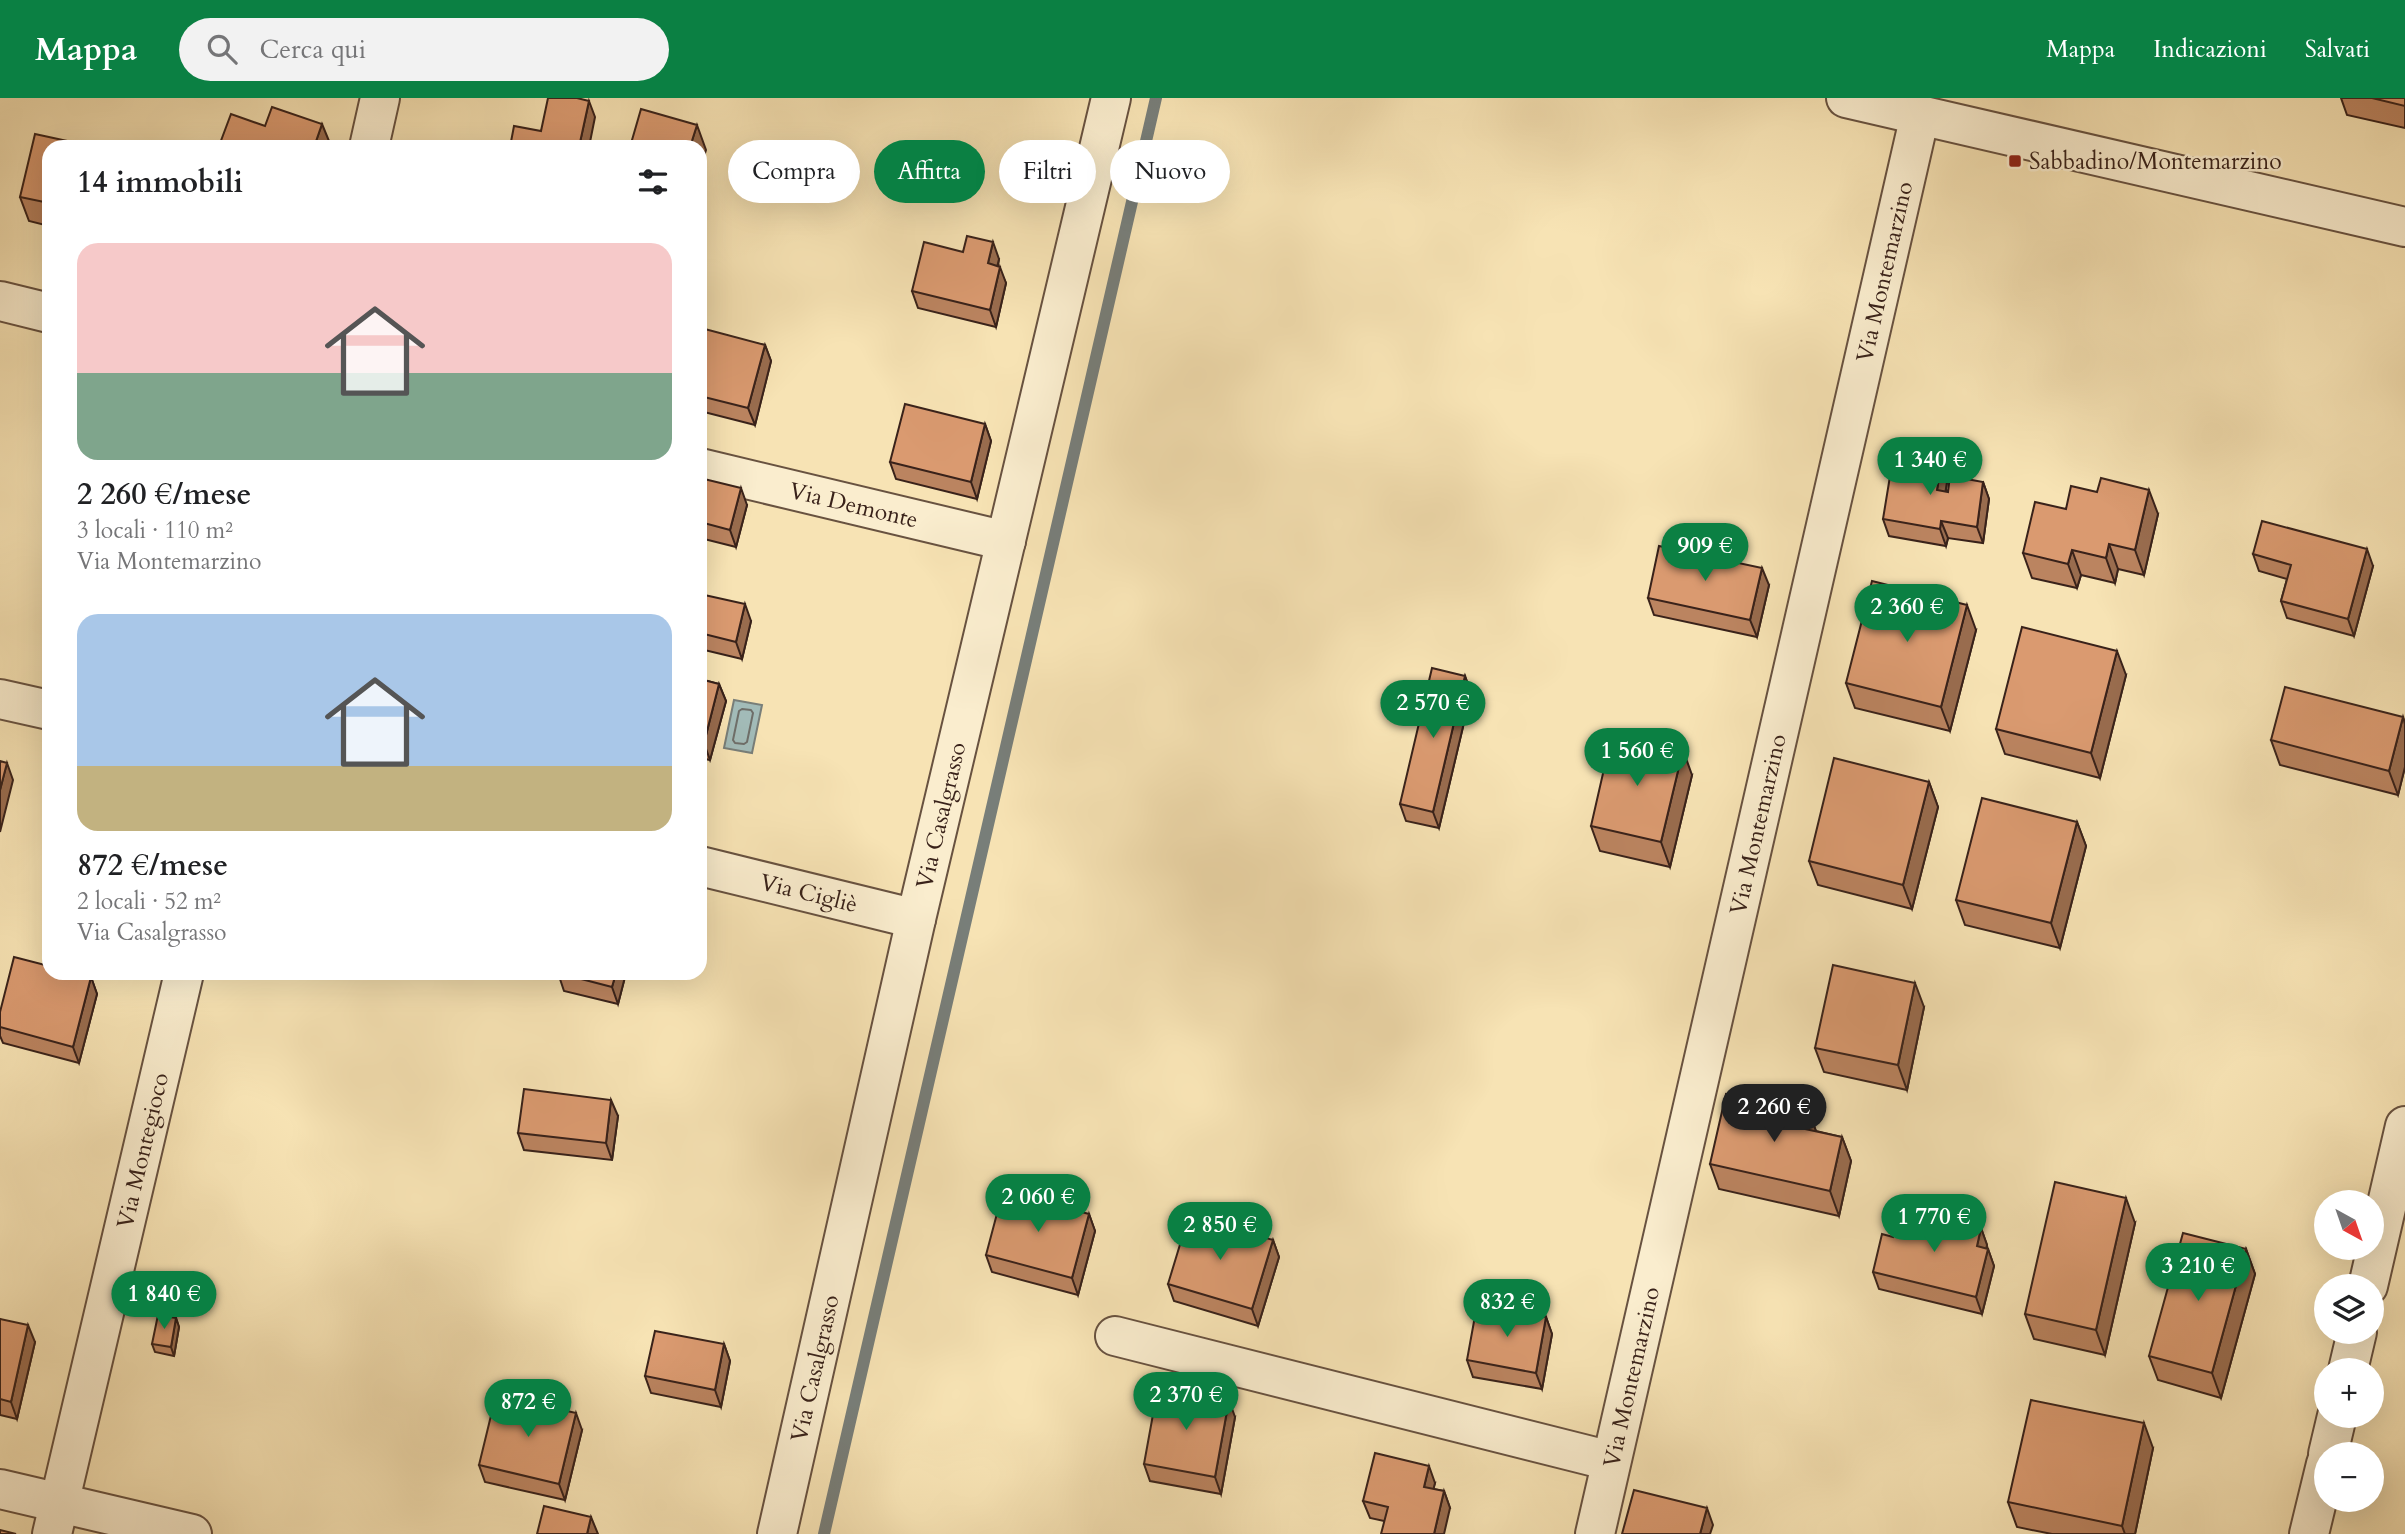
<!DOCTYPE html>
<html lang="it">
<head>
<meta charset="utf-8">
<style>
	:root { --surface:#fff; --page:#f2f2f2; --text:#202124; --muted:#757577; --accent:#0b8043 }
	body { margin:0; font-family:Cardo,serif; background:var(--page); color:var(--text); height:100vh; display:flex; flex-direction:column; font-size:26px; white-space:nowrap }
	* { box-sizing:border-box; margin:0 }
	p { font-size:23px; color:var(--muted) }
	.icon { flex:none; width:38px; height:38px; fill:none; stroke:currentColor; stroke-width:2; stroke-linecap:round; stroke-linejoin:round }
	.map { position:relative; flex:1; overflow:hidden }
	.details { position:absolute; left:42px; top:42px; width:665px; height:840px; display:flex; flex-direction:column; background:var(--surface); border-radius:21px; box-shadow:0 7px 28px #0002 }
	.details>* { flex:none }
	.hud { position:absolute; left:728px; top:42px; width:665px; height:63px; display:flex; gap:14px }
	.needle { width:46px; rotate:140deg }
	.fabs { position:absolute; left:2314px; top:1092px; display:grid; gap:14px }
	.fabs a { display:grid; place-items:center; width:70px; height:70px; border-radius:50%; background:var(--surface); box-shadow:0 7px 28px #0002; font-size:35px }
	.price { position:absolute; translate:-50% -60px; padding:0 16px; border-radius:24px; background:var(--accent); color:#fff; font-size:23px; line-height:46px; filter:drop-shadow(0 2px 4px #0008) }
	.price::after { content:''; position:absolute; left:50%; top:42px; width:21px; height:16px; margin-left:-10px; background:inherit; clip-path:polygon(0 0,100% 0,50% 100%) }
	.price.current { background:#222; color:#fff }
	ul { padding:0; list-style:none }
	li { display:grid; align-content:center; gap:14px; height:371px; padding:0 35px }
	li span { display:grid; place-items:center; height:217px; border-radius:21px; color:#555 }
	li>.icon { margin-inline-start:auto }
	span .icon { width:126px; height:126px; fill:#fffc; stroke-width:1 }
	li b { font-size:30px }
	h2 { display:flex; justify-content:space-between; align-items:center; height:84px; padding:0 35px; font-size:30px }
	.tag { padding:0 24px; border-radius:32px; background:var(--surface); box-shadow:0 7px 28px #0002; font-size:24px; line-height:63px }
	.tag.current { background:var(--accent); color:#fff }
	header { display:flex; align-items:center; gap:42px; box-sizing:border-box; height:98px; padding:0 35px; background:var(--accent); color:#fff }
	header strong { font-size:33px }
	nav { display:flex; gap:38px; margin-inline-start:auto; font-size:24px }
	.search { width:490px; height:63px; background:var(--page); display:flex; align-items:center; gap:18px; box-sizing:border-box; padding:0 24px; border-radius:38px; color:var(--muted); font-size:26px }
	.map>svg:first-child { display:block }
	.water { fill:#a2bbb8; stroke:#787e79; stroke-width:2 }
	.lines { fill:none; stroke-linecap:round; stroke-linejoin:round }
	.shore { stroke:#6e6e69; stroke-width:2 }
	.stream { stroke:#787e79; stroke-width:12 }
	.minor-casing { stroke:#685240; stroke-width:42 }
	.minor { stroke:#faedce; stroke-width:38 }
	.wall { fill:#bb8460; stroke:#39221a; stroke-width:2 }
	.shaded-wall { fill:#996c4e; stroke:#39221a; stroke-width:2 }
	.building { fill:#da9a70; stroke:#39221a; stroke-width:2 }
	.poi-dot { fill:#8f2418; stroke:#faedce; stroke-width:2.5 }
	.labels { text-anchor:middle; stroke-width:5; stroke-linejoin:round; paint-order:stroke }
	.poi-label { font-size:23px; fill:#39221a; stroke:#faedce; text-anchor:start }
	.street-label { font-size:23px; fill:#39221a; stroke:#faedce }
</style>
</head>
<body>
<header>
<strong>Mappa</strong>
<div class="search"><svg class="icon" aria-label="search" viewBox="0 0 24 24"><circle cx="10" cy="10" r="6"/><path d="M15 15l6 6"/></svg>Cerca qui</div>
<nav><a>Mappa</a><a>Indicazioni</a><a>Salvati</a></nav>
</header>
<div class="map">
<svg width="2405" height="1436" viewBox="0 0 2405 1436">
	<rect width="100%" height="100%" fill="#f7e3b4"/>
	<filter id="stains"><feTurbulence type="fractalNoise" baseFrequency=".00286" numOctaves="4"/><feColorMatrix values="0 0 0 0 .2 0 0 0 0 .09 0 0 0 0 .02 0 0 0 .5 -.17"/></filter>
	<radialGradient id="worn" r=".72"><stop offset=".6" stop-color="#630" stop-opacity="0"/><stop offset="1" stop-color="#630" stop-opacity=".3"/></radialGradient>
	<path class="water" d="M 734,602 L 762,607 L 752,655 L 724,650 Z"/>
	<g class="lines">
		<path class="shore" d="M 742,611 L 751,612 L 753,615 L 747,644 L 744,646 L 735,645 L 733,642 L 739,613 Z"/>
		<path class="stream" d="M 824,1436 L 1156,0"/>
		<defs>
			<g id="minor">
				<path d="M 1846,0 L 2405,129"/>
				<path d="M 369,49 L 380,0"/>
				<path d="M 0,203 L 49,215"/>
				<path id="s1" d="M 700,370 L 1006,443"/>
				<path d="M 0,601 L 49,612"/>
				<path id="s2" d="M 700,768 L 916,821"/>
				<path d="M 2368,1188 L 2405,1028"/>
				<path d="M 1115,1238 L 1611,1363"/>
				<path d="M 2348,1272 L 2357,1234"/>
				<path d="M 2328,1356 L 2337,1318"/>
				<path d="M 0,1391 L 192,1436"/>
				<path id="s3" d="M 52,1436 L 184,875"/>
				<path id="s4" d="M 777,1436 L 916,821 L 1111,0"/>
				<path id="s5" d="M 1595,1436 L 1920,17"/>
				<path d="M 2309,1436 L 2326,1366"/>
			</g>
		</defs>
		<use href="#minor" class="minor-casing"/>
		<use href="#minor" class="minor"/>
	</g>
	<path class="wall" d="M 2341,0 L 2405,0 L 2405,30 L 2347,17 Z
		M 49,49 L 49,128 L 29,123 L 20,99 Z
		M 963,154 L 999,161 L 998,168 L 1006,185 L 996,229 L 918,210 L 912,193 Z
		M 700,236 L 765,247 L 771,263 L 755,327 L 700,313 Z
		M 985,326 L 991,343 L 977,401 L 896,381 L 890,364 Z
		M 1941,368 L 1947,384 L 1946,393 L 1983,384 L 1989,401 L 1983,445 L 1948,440 L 1946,448 L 1889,438 L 1883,421 Z
		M 700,380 L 747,407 L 736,449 L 700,440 Z
		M 2158,416 L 2144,477 L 2118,471 L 2115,485 L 2081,477 L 2077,490 L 2032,480 L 2023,455 Z
		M 2253,456 L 2373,468 L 2354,538 L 2287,520 L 2281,503 L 2287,481 L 2259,473 Z
		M 1769,487 L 1757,539 L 1654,517 L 1648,500 Z
		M 700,496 L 751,523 L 742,561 L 700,551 Z
		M 1976,532 L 1950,633 L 1855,610 L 1846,585 Z
		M 2126,577 L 2100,680 L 2005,656 L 1996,631 Z
		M 1465,578 L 1471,595 L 1439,730 L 1406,723 L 1400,706 Z
		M 700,581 L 719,586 L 726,603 L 710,662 L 700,660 Z
		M 2403,619 L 2405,626 L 2405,669 L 2398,697 L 2280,667 L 2271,642 Z
		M 1692,677 L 1670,769 L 1600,753 L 1591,728 Z
		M 1929,684 L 1938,709 L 1912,811 L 1818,787 L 1809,763 Z
		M 2077,724 L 2086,748 L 2060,850 L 1965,827 L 1956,802 Z
		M 558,875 L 626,875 L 618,906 L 564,893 Z
		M 91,879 L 97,896 L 79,965 L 3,945 L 0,938 L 0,914 Z
		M 1924,909 L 1907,992 L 1824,974 L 1815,950 Z
		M 1809,1014 L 1816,1033 L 1842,1039 L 1851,1063 L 1839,1118 L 1719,1091 L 1710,1066 Z
		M 618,1018 L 612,1062 L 524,1052 L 518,1035 Z
		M 1089,1116 L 1095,1133 L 1078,1197 L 992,1174 L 986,1157 Z
		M 2135,1125 L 2105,1257 L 2034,1241 L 2025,1216 Z
		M 1981,1130 L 1987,1147 L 1987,1151 L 1988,1151 L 1994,1168 L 1982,1216 L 1879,1191 L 1873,1174 L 1893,1139 Z
		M 1273,1142 L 1279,1159 L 1258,1228 L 1174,1203 L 1168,1186 Z
		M 2246,1151 L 2255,1176 L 2221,1300 L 2158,1282 L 2149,1258 Z
		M 1546,1219 L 1552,1236 L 1542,1291 L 1473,1279 L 1467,1262 Z
		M 176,1220 L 179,1229 L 174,1258 L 155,1254 L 152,1246 Z
		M 0,1221 L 35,1244 L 17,1321 L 0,1317 Z
		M 724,1246 L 730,1263 L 721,1309 L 651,1295 L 645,1278 Z
		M 1235,1319 L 1221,1396 L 1150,1383 L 1144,1366 Z
		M 582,1332 L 565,1402 L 485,1384 L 479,1367 Z
		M 2153,1350 L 2135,1436 L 2052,1436 L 2017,1429 L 2008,1404 Z
		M 1435,1385 L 1433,1391 L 1444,1393 L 1450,1410 L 1384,1423 L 1370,1420 L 1363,1403 Z"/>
	<path class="shaded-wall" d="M 589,3 L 595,19 L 589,49 L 579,49 Z
		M 322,26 L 329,43 L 326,49 L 314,49 Z
		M 697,27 L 706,52 L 700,71 L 700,49 L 690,49 Z
		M 993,144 L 999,161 L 994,182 L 988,165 Z
		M 1000,169 L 1006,185 L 996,229 L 990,212 Z
		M 765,247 L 771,263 L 755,327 L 748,310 Z
		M 985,326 L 991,343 L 977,401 L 971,384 Z
		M 1941,368 L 1947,384 L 1943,409 L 1937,392 Z
		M 1983,384 L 1989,401 L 1983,445 L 1977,429 Z
		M 741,390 L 747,407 L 736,449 L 730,432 Z
		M 2149,392 L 2158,416 L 2144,477 L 2135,452 Z
		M 1941,423 L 1948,440 L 1946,448 L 1940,431 Z
		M 2109,446 L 2118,471 L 2115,485 L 2106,460 Z
		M 2367,451 L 2373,468 L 2354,538 L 2348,521 Z
		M 2072,452 L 2081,477 L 2077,490 L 2068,466 Z
		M 1762,470 L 1769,487 L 1757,539 L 1750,522 Z
		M 745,506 L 751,523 L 742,561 L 736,544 Z
		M 1967,507 L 1976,532 L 1950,633 L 1941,609 Z
		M 2117,553 L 2126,577 L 2100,680 L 2091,655 Z
		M 1465,578 L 1471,595 L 1439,730 L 1433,714 Z
		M 719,586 L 726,603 L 710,662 L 704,645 Z
		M 2403,619 L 2405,626 L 2405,669 L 2398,697 L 2389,673 Z
		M 1683,652 L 1692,677 L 1670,769 L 1661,744 Z
		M 7,665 L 13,682 L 0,734 L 0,692 Z
		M 1929,684 L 1938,709 L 1912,811 L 1903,787 Z
		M 2077,724 L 2086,748 L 2060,850 L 2051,825 Z
		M 616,875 L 626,875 L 618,906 L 612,889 Z
		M 91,879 L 97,896 L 79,965 L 73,949 Z
		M 1915,885 L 1924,909 L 1907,992 L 1898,967 Z
		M 611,1002 L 618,1018 L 612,1062 L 606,1045 Z
		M 1809,1014 L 1818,1039 L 1805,1031 Z
		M 1842,1039 L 1851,1063 L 1839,1118 L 1830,1093 Z
		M 2126,1100 L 2135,1125 L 2105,1257 L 2096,1232 Z
		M 1089,1116 L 1095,1133 L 1078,1197 L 1072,1180 Z
		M 1981,1130 L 1987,1147 L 1983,1165 L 1977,1148 Z
		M 1273,1142 L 1279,1159 L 1258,1228 L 1252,1211 Z
		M 1988,1151 L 1994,1168 L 1982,1216 L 1976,1199 Z
		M 2246,1151 L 2255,1176 L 2221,1300 L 2212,1275 Z
		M 1546,1219 L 1552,1236 L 1542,1291 L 1536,1275 Z
		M 176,1220 L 179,1229 L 174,1258 L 171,1249 Z
		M 28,1227 L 35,1244 L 17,1321 L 11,1304 Z
		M 724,1246 L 730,1263 L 721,1309 L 715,1292 Z
		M 1229,1302 L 1235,1319 L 1221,1396 L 1215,1379 Z
		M 576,1315 L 582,1332 L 565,1402 L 559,1386 Z
		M 2144,1325 L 2153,1350 L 2135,1436 L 2125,1436 L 2122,1428 Z
		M 1429,1368 L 1435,1385 L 1430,1405 L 1424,1389 Z
		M 1444,1393 L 1450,1410 L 1444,1436 L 1434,1436 Z
		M 1707,1410 L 1713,1427 L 1710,1436 L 1700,1436 Z
		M 591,1419 L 598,1436 L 587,1436 Z"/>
	<path class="building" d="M 548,0 L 577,0 L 589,3 L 579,49 L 510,49 L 514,28 L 541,33 Z
		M 2372,0 L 2405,0 L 2405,8 Z
		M 272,9 L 322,26 L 314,49 L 223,49 L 219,48 L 231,16 L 265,28 Z
		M 641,11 L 697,27 L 690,49 L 630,49 Z
		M 35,36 L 95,49 L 49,49 L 49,105 L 20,99 Z
		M 967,138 L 993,144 L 988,165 L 1000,169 L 990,212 L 912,193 L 924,144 L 963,154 Z
		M 701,230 L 765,247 L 748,310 L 700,298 L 700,236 Z
		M 905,306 L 985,326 L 971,384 L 890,364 Z
		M 1893,360 L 1941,368 L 1937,392 L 1948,394 L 1950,378 L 1983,384 L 1977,429 L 1941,423 L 1940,431 L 1883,421 Z
		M 700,380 L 741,390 L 730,432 L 700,424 Z
		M 2101,380 L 2149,392 L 2135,452 L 2109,446 L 2106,460 L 2072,452 L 2068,466 L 2023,455 L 2035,404 L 2066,411 L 2071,388 L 2097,394 Z
		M 2262,423 L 2367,451 L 2348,521 L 2281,503 L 2291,467 L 2253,456 Z
		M 1659,448 L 1762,470 L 1750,522 L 1648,500 Z
		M 1872,483 L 1967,507 L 1941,609 L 1846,585 Z
		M 700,496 L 745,506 L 736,544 L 700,535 Z
		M 2022,529 L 2117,553 L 2091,655 L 1996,631 Z
		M 1432,570 L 1465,578 L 1433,714 L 1400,706 Z
		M 700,581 L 719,586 L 704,645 L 700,644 Z
		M 2285,589 L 2403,619 L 2389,673 L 2271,642 Z
		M 1612,636 L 1683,652 L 1661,744 L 1591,728 Z
		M 1834,660 L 1929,684 L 1903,787 L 1809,763 Z
		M 0,663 L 7,665 L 0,692 Z
		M 1982,700 L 2077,724 L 2051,825 L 1956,802 Z
		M 14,859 L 49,868 L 49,875 L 74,875 L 91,879 L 73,949 L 0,929 L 0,914 Z
		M 1833,867 L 1915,885 L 1898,967 L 1815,950 Z
		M 558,875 L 616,875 L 612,889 Z
		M 524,991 L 611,1002 L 606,1045 L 518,1035 Z
		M 1726,996 L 1809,1014 L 1805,1031 L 1842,1039 L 1830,1093 L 1710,1066 Z
		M 2055,1084 L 2126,1100 L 2096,1232 L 2025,1216 Z
		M 1003,1093 L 1089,1116 L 1072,1180 L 986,1157 Z
		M 1912,1113 L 1981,1130 L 1977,1148 L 1988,1151 L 1976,1199 L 1873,1174 L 1882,1136 L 1893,1139 L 1898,1120 L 1909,1123 Z
		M 1189,1117 L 1273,1142 L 1252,1211 L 1168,1186 Z
		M 2183,1135 L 2246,1151 L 2212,1275 L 2149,1258 Z
		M 1477,1207 L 1546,1219 L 1536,1275 L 1467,1262 Z
		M 158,1217 L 176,1220 L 171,1249 L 152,1246 Z
		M 0,1221 L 28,1227 L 11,1304 L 0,1301 Z
		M 655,1233 L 724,1246 L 715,1292 L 645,1278 Z
		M 1158,1289 L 1229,1302 L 1215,1379 L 1144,1366 Z
		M 496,1297 L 576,1315 L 559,1386 L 479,1367 Z
		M 2031,1302 L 2144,1325 L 2122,1428 L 2008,1404 Z
		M 1375,1355 L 1429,1368 L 1424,1389 L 1444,1393 L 1434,1436 L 1381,1436 L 1388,1409 L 1363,1403 Z
		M 1634,1392 L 1707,1410 L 1700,1436 L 1622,1436 Z
		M 544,1408 L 591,1419 L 587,1436 L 537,1436 Z
		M 0,1432 L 16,1436 L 0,1436 Z"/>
	<rect class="poi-dot" x="2008" y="56" width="14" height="14" rx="3.5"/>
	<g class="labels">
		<g class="poi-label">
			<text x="2029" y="71">Sabbadino/Montemarzino</text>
		</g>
		<g class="street-label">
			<text dy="8" stroke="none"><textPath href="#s5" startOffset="1295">Via Montemarzino</textPath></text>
			<text dy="8" stroke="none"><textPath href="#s1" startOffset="158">Via Demonte</textPath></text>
			<text dy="8" stroke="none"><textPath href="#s4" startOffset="737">Via Casalgrasso</textPath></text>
			<text dy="8" stroke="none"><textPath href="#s5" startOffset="728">Via Montemarzino</textPath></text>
			<text dy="8" stroke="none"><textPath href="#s2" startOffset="112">Via Cigliè</textPath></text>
			<text dy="8" stroke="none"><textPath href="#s3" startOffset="394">Via Montegioco</textPath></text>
			<text dy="8" stroke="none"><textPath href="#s4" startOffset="170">Via Casalgrasso</textPath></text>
			<text dy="8" stroke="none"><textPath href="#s5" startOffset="161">Via Montemarzino</textPath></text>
		</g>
	</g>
	<rect width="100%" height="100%" filter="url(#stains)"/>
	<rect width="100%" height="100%" fill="url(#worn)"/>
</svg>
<div class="fabs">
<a><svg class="needle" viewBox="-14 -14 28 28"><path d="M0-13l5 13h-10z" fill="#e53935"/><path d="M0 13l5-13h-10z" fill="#757577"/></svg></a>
<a><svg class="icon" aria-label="layers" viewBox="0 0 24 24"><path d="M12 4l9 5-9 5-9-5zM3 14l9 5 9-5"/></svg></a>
<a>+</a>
<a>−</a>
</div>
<b class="price" style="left:1930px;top:399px">1 340 €</b>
<b class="price" style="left:1705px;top:485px">909 €</b>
<b class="price" style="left:1907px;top:546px">2 360 €</b>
<b class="price" style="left:1433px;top:642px">2 570 €</b>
<b class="price" style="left:1637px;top:690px">1 560 €</b>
<b class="price current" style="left:1774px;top:1046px">2 260 €</b>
<b class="price" style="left:1038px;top:1136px">2 060 €</b>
<b class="price" style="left:1934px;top:1156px">1 770 €</b>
<b class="price" style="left:1220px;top:1164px">2 850 €</b>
<b class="price" style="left:2198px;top:1205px">3 210 €</b>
<b class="price" style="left:164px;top:1233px">1 840 €</b>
<b class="price" style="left:1507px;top:1241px">832 €</b>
<b class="price" style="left:1186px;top:1334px">2 370 €</b>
<b class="price" style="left:528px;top:1341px">872 €</b>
<div class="hud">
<a class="tag">Compra</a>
<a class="tag current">Affitta</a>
<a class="tag">Filtri</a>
<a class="tag">Nuovo</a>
</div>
<section class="details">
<h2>14 immobili<svg class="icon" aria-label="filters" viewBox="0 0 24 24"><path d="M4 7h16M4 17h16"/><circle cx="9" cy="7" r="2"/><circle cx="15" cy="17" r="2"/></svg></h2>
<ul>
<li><span style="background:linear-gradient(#f6c9c9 60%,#7fa58c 0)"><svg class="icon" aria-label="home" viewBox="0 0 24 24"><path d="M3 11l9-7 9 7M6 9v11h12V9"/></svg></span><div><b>2 260 €/mese</b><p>3 locali · 110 m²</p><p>Via Montemarzino</p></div></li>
<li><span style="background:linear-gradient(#a9c7e8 70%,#c2b280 0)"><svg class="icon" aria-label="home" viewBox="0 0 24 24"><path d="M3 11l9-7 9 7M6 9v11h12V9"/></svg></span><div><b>872 €/mese</b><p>2 locali · 52 m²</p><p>Via Casalgrasso</p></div></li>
</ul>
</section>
</div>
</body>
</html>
